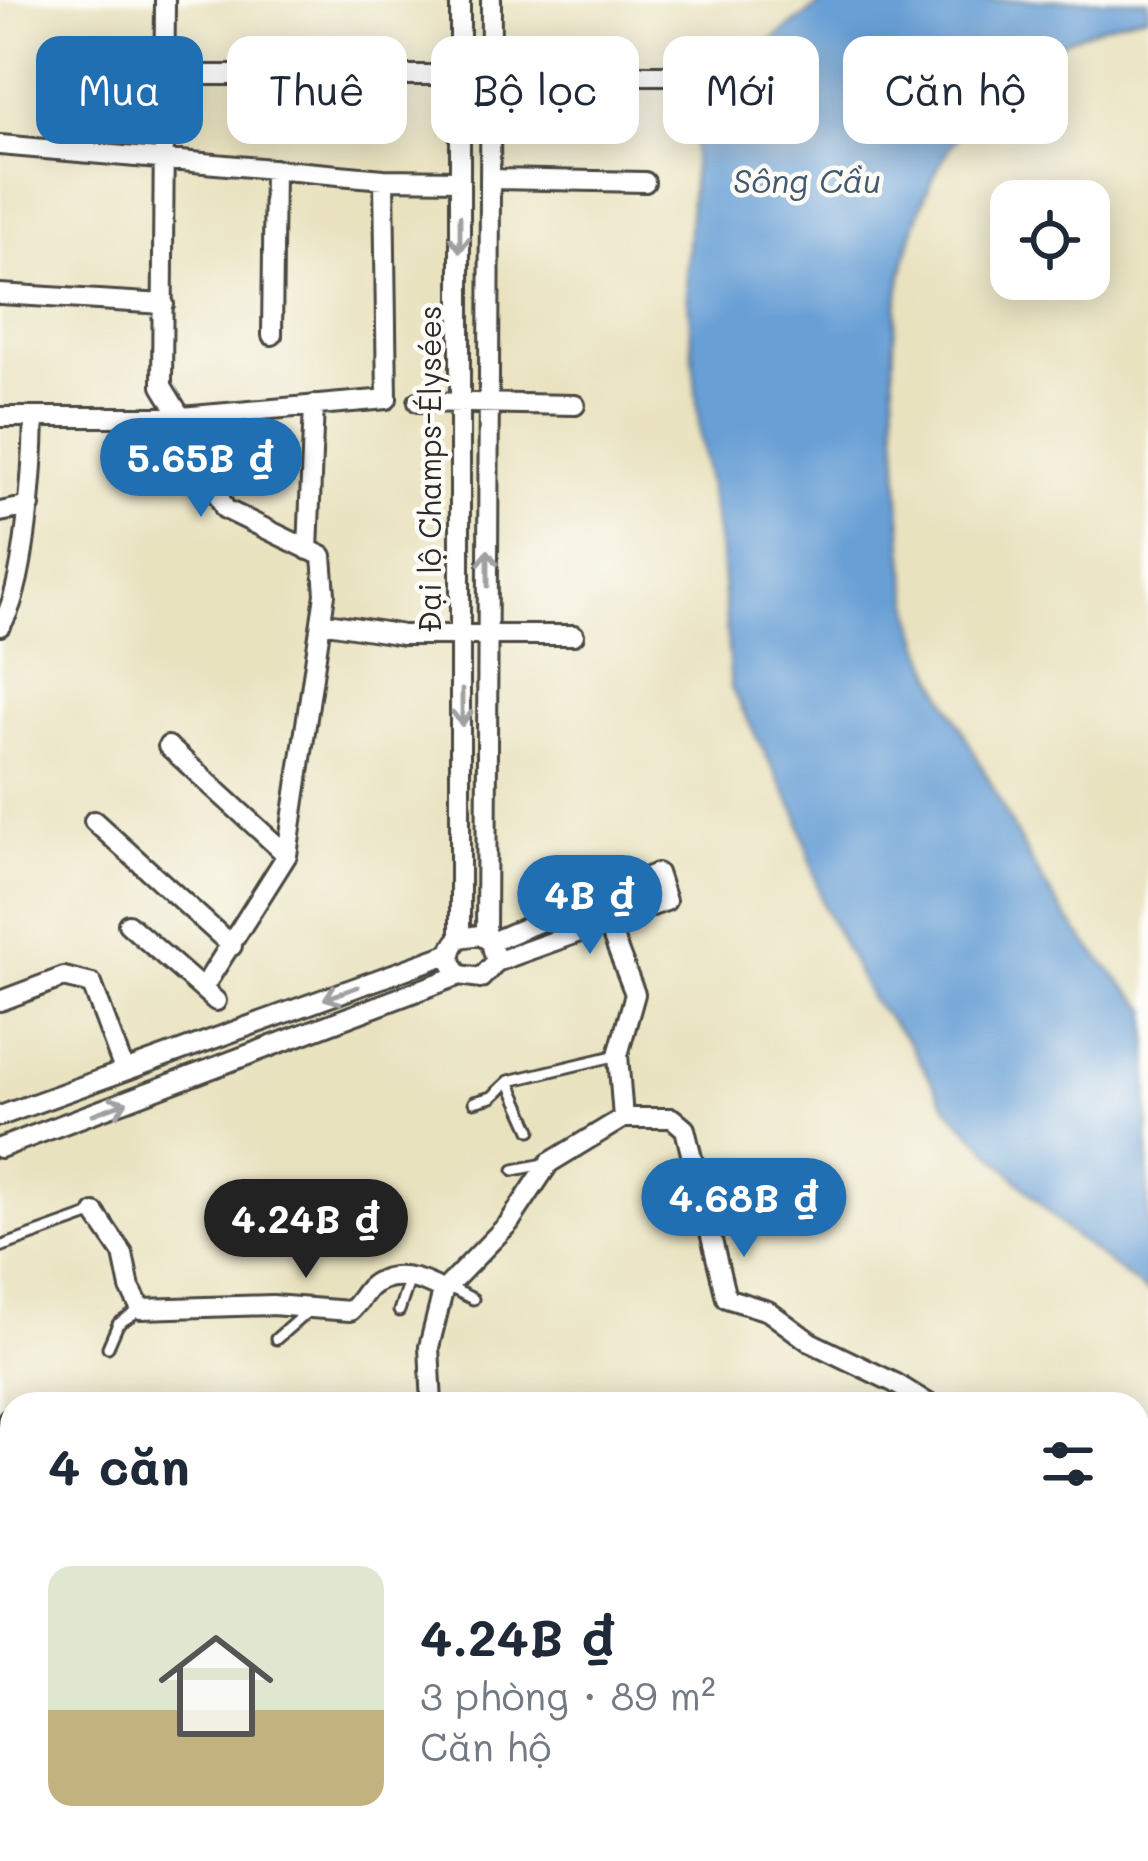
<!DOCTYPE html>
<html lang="vi">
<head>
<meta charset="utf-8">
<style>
	:root { --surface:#fff; --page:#f2f2f3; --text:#1f2937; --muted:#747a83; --accent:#1f6fb2 }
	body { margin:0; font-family:Mali,sans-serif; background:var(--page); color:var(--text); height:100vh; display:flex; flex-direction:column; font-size:45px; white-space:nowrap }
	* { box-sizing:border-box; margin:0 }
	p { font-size:39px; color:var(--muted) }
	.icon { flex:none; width:66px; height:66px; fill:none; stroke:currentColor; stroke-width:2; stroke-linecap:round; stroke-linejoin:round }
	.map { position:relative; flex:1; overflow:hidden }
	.drawer { position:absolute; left:0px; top:1392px; width:1149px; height:471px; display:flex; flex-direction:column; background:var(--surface); border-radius:36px 36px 0 0; box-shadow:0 6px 30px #0003 }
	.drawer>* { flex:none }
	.banner { position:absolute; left:36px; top:36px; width:1077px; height:108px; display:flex; gap:24px }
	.controls { position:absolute; left:990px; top:180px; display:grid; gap:24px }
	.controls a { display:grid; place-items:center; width:120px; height:120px; border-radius:24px; background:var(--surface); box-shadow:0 6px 30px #0003; font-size:60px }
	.price { position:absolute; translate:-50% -102px; padding:0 27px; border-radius:42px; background:var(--accent); color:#fff; font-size:39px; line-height:78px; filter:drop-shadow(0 3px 6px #0008) }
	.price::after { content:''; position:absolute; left:50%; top:72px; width:36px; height:27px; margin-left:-18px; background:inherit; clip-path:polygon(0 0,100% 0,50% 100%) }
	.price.selected { background:#222; color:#fff }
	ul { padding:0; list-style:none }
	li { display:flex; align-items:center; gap:36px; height:300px; padding:0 48px }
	li span { display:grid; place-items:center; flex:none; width:336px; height:240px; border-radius:24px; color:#555 }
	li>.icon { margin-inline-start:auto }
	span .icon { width:144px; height:144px; fill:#fffc; stroke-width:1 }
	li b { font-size:51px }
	h2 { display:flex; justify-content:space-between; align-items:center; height:144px; padding:0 48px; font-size:51px }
	.chip { padding:0 42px; border-radius:24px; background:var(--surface); box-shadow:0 6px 30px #0003; font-size:42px; line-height:108px }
	.chip.selected { background:var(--accent); color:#fff }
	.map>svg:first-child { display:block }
	.water { fill:#679fd5; stroke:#496580; stroke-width:3 }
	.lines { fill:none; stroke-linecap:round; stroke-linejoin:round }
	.lane-casing { stroke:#484641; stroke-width:15 }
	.street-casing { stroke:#484641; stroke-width:24 }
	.lane { stroke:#fff; stroke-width:9 }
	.street { stroke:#fff; stroke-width:18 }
	.oneway { stroke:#a0a0a0 }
	.labels { text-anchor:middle; stroke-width:9; stroke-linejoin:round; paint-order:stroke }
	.street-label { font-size:30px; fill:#2b2b2b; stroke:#fdfcf7 }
	.water-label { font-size:33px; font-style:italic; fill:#43596f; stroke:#fdfcf7 }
</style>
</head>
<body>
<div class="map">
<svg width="1148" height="1861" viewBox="0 0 1148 1861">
	<rect width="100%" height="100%" fill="#fdfcf7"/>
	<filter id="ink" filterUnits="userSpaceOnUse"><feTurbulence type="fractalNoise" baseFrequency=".00833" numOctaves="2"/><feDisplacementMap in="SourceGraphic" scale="24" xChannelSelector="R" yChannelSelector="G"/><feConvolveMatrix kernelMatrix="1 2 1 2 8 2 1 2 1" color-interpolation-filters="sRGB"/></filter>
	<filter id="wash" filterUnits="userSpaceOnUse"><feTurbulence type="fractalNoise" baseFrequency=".004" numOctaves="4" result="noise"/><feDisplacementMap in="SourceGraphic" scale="48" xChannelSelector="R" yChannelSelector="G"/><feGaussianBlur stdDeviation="2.7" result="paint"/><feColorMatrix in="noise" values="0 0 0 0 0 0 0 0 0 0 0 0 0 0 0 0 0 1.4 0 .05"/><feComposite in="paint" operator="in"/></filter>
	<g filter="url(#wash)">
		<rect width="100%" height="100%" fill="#e9e2bf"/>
		<path class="water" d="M 826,0 L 1148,0 L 1148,15 C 993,43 916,159 897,308 C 890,359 895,411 898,462 C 901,519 902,577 918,632 C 932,679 958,721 980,763 C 1003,806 1023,851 1049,891 C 1076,934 1112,974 1148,1009 L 1148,1293 L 1066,1230 L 947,1107 L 908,1041 L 871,999 L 823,905 L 798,816 L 731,688 L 721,555 L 700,436 L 686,277 L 695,139 L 761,48 Z"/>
	</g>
	<g filter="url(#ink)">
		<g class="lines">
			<defs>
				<path id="lane" d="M 509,1081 L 531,1130
					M 474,1102 L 492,1097 L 509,1081 L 618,1055
					M 514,1170 L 549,1163
					M 0,1247 L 95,1213
					M 447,1286 L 473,1299
					M 399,1311 L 410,1278
					M 276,1339 L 308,1311
					M 108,1347 L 118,1324 L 141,1309
					M 0,1655 L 12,1654
					M 331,1851 L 356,1858
					M 194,1861 L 196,1851"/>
				<path id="street" d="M 165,0 L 162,386 L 181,417 L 225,509 L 322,556 L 325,594 L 287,855 L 203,988
					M 460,0 L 460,938
					M 164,75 L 669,75
					M 0,145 L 384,179 L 460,180
					M 490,179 L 645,182
					M 0,294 L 164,304
					M 272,335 L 274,169
					M 418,402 L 575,405
					M 0,417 L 181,417 L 387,399 L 384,179
					M 0,512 L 30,506
					M 308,550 L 314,405
					M 321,622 L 403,635 L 574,635
					M 0,626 C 26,593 33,463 34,419
					M 168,746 L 287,855
					M 94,821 L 232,946
					M 128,924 L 216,1001
					M 486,937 L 491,0
					M 491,942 L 657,873 L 666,901 L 496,962 L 481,978 L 460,975 C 448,963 448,949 460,938 L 480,935 L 491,942 L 496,962
					M 0,1001 L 64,977 L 92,984 L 124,1070
					M 0,1116 L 451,953
					M 623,1118 L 672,1118 L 685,1129 L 726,1298 L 768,1311 L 810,1342 L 895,1383 L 929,1404
					M 0,1148 L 460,975
					M 95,1213 L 123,1254 L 130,1288 L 141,1309 L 272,1305 L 350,1311 C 358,1304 362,1296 369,1288 C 390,1268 421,1278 443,1291
					M 432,1404 L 429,1347 L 443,1291 L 509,1223 L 549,1163 L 623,1118 L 618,1055 L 635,994 L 607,922
					M 8,1419 L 12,1454
					M 1137,1531 L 1148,1534
					M 0,1815 L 12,1811
					M 320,1851 L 321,1861
					M 916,1861 L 930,1851"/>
			</defs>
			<use href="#lane" class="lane-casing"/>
			<use href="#street" class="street-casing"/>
			<use href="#lane" class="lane"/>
			<use href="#street" class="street"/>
		</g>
		<defs><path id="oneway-shaft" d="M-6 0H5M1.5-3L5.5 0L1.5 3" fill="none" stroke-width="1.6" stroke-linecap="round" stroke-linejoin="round" transform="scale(3)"/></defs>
		<g class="oneway">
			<use href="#oneway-shaft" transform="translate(460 234) rotate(90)"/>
			<use href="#oneway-shaft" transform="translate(488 568) rotate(-90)"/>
			<use href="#oneway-shaft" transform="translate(462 708) rotate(90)"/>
			<use href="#oneway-shaft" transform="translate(341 993) rotate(160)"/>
			<use href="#oneway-shaft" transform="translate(110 1108) rotate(-20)"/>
		</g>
	</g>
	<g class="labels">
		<g class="street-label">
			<text transform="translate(431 469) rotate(-90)" y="10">Đại lộ Champs-Élysées</text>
		</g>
		<g class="water-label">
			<text x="807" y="193">Sông Cầu</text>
		</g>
	</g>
</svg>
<div class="controls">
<a><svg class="icon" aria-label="locate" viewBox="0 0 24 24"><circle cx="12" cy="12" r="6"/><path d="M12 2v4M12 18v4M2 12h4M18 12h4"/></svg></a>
</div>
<b class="price" style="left:201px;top:520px">5.65B ₫</b>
<b class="price" style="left:590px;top:957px">4B ₫</b>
<b class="price" style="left:744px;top:1260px">4.68B ₫</b>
<b class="price selected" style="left:306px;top:1281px">4.24B ₫</b>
<div class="banner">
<a class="chip selected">Mua</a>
<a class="chip">Thuê</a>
<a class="chip">Bộ lọc</a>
<a class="chip">Mới</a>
<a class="chip">Căn hộ</a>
</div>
<section class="drawer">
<h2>4 căn<svg class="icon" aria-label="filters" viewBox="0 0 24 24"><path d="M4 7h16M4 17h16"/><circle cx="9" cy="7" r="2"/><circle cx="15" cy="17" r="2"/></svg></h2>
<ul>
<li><span style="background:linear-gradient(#dfe7d0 60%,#c2b280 0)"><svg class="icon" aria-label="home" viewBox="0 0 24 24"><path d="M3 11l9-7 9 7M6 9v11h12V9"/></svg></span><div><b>4.24B ₫</b><p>3 phòng · 89 m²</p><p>Căn hộ</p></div></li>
</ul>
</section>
</div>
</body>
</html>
